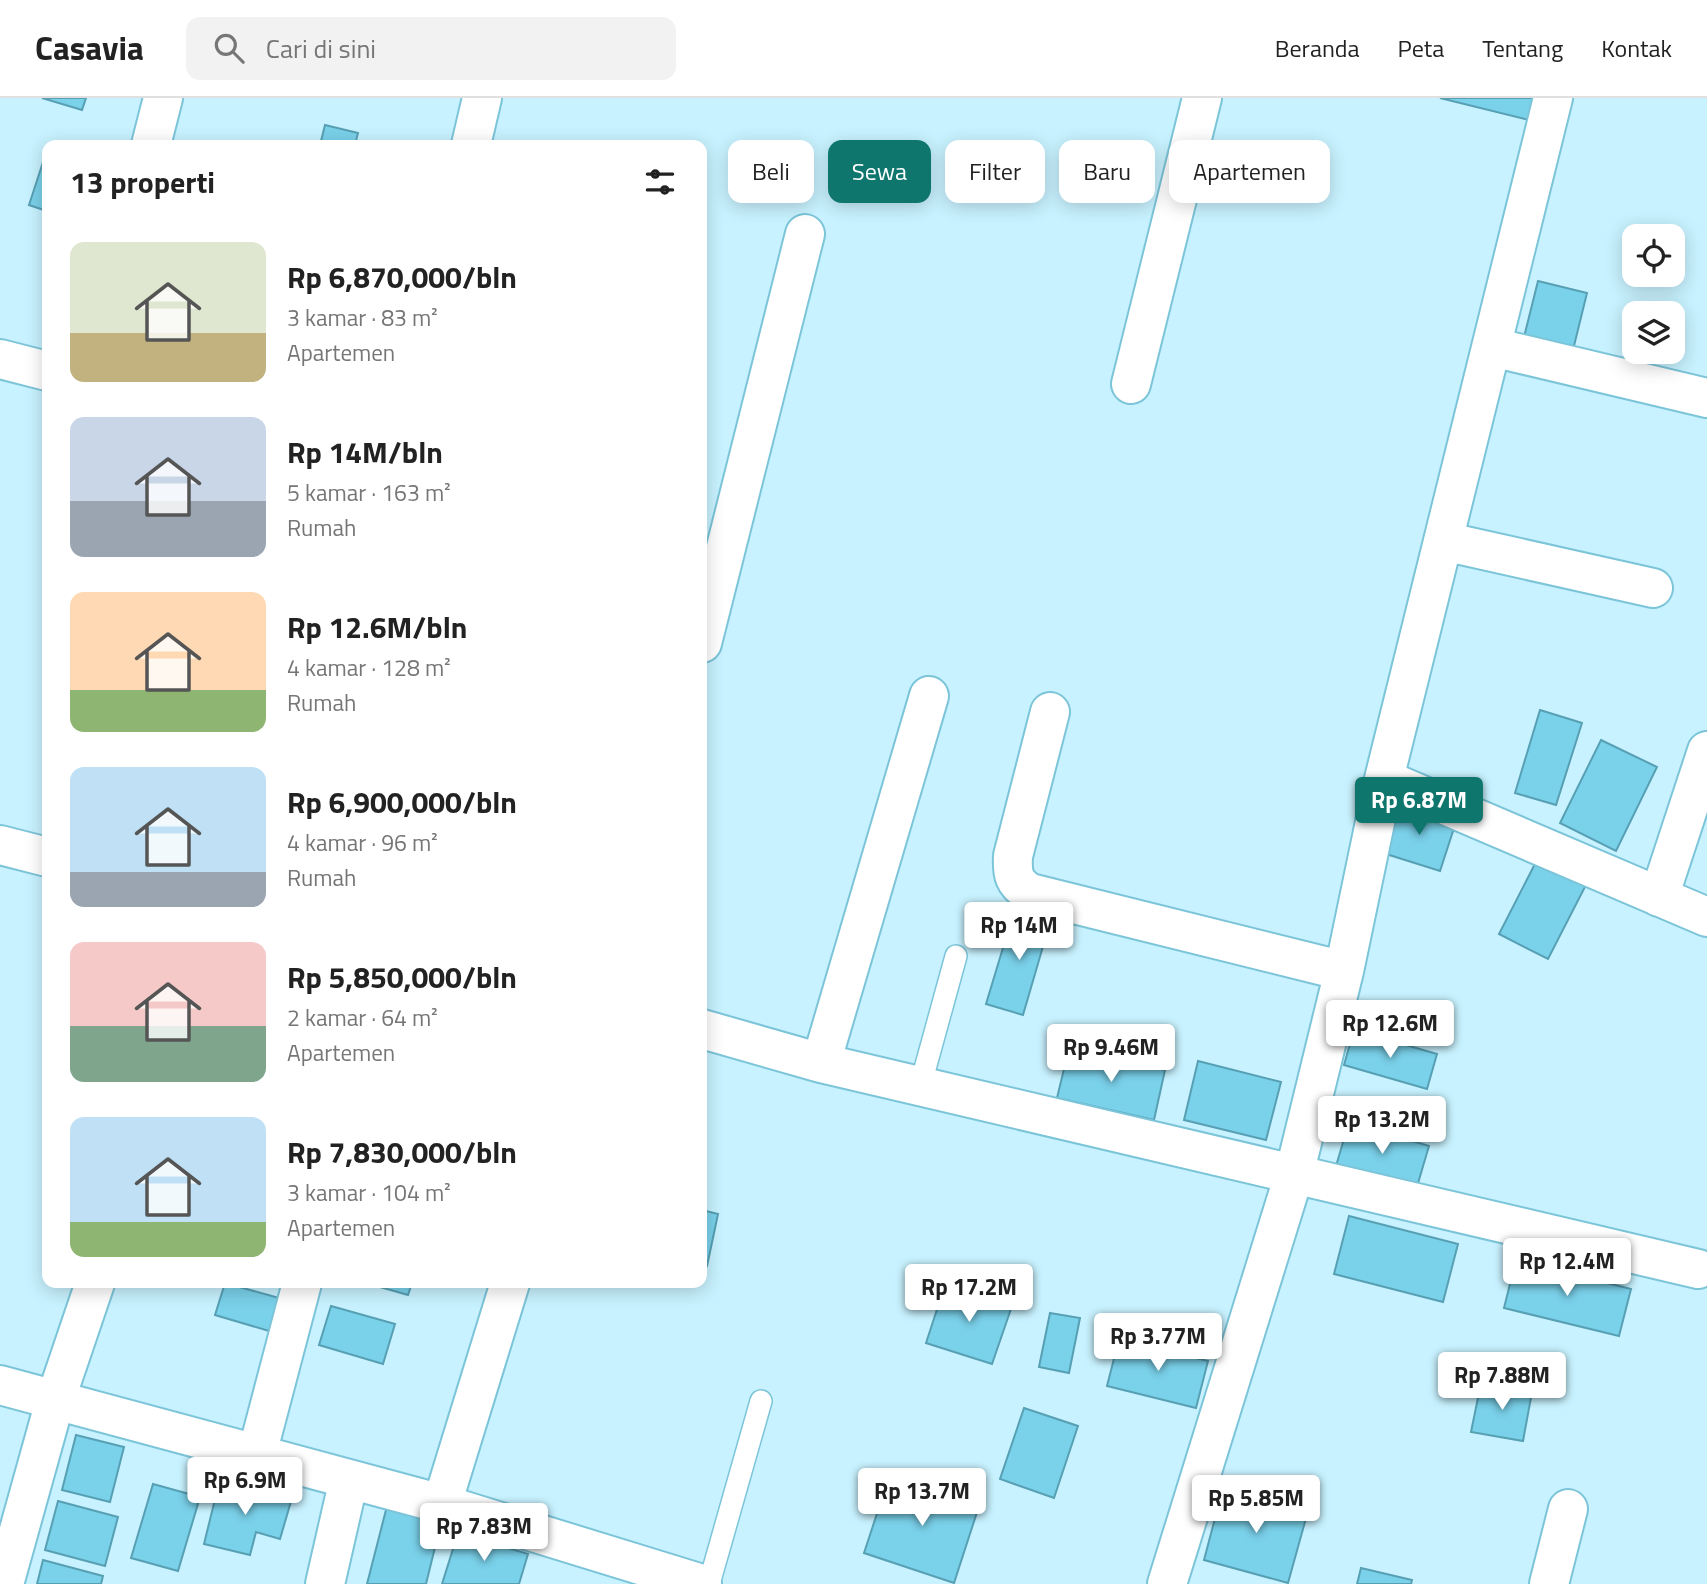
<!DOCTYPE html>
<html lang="id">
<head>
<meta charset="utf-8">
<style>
	:root { --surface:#fff; --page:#f2f2f2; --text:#222; --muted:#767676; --line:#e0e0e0; --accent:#0f766e }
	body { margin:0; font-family:"Titillium Web",sans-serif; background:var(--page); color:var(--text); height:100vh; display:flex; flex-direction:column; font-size:26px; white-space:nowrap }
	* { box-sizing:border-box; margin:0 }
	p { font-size:23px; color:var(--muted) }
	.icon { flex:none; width:38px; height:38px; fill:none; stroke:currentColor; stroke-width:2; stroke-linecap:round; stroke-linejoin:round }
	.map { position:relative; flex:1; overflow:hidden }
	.side { position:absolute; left:42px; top:42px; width:665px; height:1148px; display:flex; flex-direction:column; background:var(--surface); border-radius:14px; box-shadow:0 4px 18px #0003 }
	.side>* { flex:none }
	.guide { position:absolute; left:728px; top:42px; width:665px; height:63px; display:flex; gap:14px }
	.tools { position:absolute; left:1622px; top:126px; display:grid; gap:14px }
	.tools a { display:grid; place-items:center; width:63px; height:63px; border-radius:14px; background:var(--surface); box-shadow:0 4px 18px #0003; font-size:35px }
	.price { position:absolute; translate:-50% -60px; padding:0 16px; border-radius:7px; background:#fff; color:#222; font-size:23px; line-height:46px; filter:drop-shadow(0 2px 4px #0008) }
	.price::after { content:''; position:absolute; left:50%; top:42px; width:21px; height:16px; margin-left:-10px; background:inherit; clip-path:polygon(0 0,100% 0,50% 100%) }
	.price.active { background:var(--accent); color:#fff }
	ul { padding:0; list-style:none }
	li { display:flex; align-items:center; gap:21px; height:175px; padding:0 28px }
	li span { display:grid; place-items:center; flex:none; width:196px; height:140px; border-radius:14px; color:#555 }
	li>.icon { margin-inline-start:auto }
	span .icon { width:84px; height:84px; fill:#fffc; stroke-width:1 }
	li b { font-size:30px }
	h2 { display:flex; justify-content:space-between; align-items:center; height:84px; padding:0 28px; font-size:30px }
	.tag { padding:0 24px; border-radius:14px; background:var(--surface); box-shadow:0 4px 18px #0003; font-size:24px; line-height:63px }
	.tag.active { background:var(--accent); color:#fff }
	header { display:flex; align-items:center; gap:42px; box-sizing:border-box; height:98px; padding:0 35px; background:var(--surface); border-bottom:2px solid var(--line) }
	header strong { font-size:33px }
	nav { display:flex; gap:38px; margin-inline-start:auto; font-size:24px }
	.search { width:490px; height:63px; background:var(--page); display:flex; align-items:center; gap:18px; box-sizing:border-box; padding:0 24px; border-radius:14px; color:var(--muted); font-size:26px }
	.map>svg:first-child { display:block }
	.building { fill:#7ad1ea; stroke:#57a0b4; stroke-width:2 }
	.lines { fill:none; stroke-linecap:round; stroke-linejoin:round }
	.lane-casing { stroke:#7cc5d9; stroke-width:24 }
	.street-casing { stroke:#7cc5d9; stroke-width:42 }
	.lane { stroke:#fff; stroke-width:21 }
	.street { stroke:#fff; stroke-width:38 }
</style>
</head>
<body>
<header>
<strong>Casavia</strong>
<div class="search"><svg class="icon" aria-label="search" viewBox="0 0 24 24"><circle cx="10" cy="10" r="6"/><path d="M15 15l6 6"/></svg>Cari di sini</div>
<nav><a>Beranda</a><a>Peta</a><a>Tentang</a><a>Kontak</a></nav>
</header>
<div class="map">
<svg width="1707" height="1486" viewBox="0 0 1707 1486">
	<rect width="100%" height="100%" fill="#c8f2ff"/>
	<path class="building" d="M 42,0 L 86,0 L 82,12 Z
		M 1440,0 L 1543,0 L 1537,24 Z
		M 325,27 L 358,35 L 355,47 L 320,47 Z
		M 45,58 L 47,58 L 47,113 L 29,107 Z
		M 1538,183 L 1587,195 L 1572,256 L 1523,243 Z
		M 1540,612 L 1582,625 L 1556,707 L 1515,695 Z
		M 1601,642 L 1657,669 L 1616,753 L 1560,725 Z
		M 1398,706 L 1456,724 L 1440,773 L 1383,755 Z
		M 1539,758 L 1588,783 L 1548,861 L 1499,836 Z
		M 1015,810 L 1051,821 L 1023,917 L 986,906 Z
		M 1354,932 L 1437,956 L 1427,991 L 1344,967 Z
		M 1069,950 L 1165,972 L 1154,1022 L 1057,1000 Z
		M 1198,963 L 1281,984 L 1266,1042 L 1184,1022 Z
		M 1349,1024 L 1429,1048 L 1416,1092 L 1336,1068 Z
		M 702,1112 L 718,1116 L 707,1168 L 702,1167 Z
		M 1349,1118 L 1458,1146 L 1443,1204 L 1334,1176 Z
		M 1516,1162 L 1631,1191 L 1619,1238 L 1504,1210 Z
		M 225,1185 L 279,1200 L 269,1233 L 215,1217 Z
		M 366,1185 L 412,1185 L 408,1197 Z
		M 945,1187 L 1012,1208 L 992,1266 L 926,1245 Z
		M 331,1208 L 395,1226 L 383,1266 L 319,1247 Z
		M 1050,1215 L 1080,1220 L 1069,1275 L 1039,1269 Z
		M 1119,1241 L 1208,1263 L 1196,1310 L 1107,1288 Z
		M 1481,1285 L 1532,1294 L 1523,1343 L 1471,1334 Z
		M 1024,1310 L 1078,1328 L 1054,1400 L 1000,1381 Z
		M 76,1337 L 124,1349 L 110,1404 L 62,1392 Z
		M 890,1376 L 980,1405 L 954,1485 L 864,1455 Z
		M 220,1381 L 292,1400 L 280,1441 L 256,1434 L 250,1457 L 204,1446 Z
		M 153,1386 L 200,1399 L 178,1473 L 131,1460 Z
		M 1223,1390 L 1308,1413 L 1288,1485 L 1204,1462 Z
		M 58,1403 L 118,1419 L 105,1468 L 45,1452 Z
		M 387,1408 L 442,1421 L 426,1486 L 367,1486 Z
		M 458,1435 L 528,1456 L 519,1486 L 442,1486 Z
		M 43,1462 L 103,1478 L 101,1486 L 37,1486 Z
		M 1361,1470 L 1412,1482 L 1411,1486 L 1357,1486 Z"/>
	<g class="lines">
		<defs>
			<path id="lane" d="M 920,989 L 956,858
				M 709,1486 L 761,1303"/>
			<path id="street" d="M 151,47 L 163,0
				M 471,47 L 482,0
				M 1492,249 L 1707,300
				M 0,261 L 47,273
				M 1131,286 L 1202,0
				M 1443,443 L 1653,490
				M 702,545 L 805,136
				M 1050,614 L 1013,758 C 1012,777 1014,785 1030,795 L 1344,873
				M 1384,681 L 1707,819
				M 0,747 L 47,759
				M 1659,799 L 1707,653
				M 702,931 L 821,965 L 1698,1171
				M 821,965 L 929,598
				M 0,1287 L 442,1406 L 702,1486
				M 257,1356 L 302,1185
				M 442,1406 L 510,1185
				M 4,1486 L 55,1303 L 95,1185
				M 325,1486 L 349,1381
				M 1167,1486 L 1294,1077 L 1344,873 L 1384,681 L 1553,0
				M 1549,1486 L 1568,1411"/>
		</defs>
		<use href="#lane" class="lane-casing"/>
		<use href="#street" class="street-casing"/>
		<use href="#lane" class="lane"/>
		<use href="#street" class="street"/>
	</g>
</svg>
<div class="tools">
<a><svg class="icon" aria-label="locate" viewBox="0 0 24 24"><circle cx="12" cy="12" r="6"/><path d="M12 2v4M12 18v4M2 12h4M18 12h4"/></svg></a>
<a><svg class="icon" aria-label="layers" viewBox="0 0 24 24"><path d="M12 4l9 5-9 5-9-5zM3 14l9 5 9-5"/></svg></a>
</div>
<b class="price active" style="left:1419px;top:739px">Rp 6.87M</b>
<b class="price" style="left:1019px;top:864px">Rp 14M</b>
<b class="price" style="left:1390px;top:962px">Rp 12.6M</b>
<b class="price" style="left:1111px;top:986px">Rp 9.46M</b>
<b class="price" style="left:1382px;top:1058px">Rp 13.2M</b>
<b class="price" style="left:1567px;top:1200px">Rp 12.4M</b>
<b class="price" style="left:969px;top:1226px">Rp 17.2M</b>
<b class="price" style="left:1158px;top:1275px">Rp 3.77M</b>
<b class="price" style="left:1502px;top:1314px">Rp 7.88M</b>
<b class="price" style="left:245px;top:1419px">Rp 6.9M</b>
<b class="price" style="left:922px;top:1430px">Rp 13.7M</b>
<b class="price" style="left:1256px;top:1437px">Rp 5.85M</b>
<b class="price" style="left:484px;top:1465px">Rp 7.83M</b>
<div class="guide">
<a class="tag">Beli</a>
<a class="tag active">Sewa</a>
<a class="tag">Filter</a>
<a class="tag">Baru</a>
<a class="tag">Apartemen</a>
</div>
<section class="side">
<h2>13 properti<svg class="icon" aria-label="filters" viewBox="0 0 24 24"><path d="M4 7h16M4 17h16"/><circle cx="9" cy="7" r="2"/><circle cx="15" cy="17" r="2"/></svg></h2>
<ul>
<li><span style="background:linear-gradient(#dfe7d0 65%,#c2b280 0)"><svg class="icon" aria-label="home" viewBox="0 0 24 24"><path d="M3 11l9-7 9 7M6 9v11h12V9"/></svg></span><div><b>Rp 6,870,000/bln</b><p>3 kamar · 83 m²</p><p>Apartemen</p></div></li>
<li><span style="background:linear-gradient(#c9d6e8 60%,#9aa5b1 0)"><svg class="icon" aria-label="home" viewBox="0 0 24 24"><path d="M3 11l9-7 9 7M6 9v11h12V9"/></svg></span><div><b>Rp 14M/bln</b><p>5 kamar · 163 m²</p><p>Rumah</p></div></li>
<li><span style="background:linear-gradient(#ffd9b3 70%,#8fb573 0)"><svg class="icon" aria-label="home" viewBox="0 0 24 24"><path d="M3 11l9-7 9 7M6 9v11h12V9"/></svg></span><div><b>Rp 12.6M/bln</b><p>4 kamar · 128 m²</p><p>Rumah</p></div></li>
<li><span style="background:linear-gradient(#bfe0f5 75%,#9aa5b1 0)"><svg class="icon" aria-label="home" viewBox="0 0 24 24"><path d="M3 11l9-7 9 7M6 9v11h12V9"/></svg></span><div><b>Rp 6,900,000/bln</b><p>4 kamar · 96 m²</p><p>Rumah</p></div></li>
<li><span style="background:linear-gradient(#f6c9c9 60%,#7fa58c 0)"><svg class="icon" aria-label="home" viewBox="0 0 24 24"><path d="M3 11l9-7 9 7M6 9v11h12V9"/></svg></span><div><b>Rp 5,850,000/bln</b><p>2 kamar · 64 m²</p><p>Apartemen</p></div></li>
<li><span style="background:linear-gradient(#bfe0f5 75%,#8fb573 0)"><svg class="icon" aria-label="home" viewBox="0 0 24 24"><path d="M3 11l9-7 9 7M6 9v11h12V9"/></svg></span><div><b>Rp 7,830,000/bln</b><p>3 kamar · 104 m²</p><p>Apartemen</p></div></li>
</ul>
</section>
</div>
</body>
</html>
